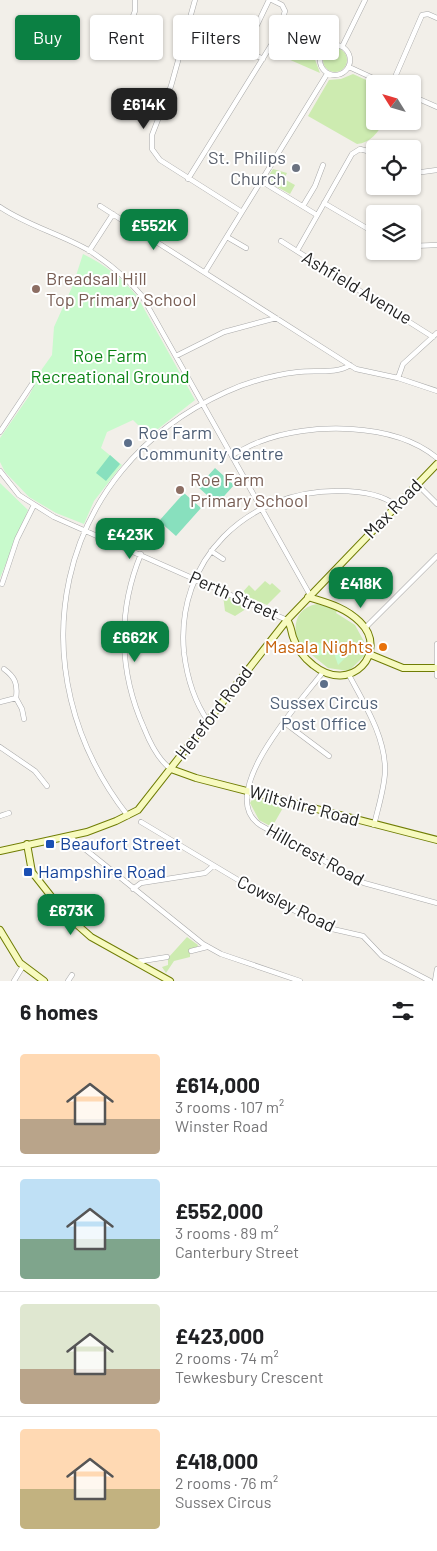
<!DOCTYPE html>
<html lang="en">
<head>
<meta charset="utf-8">
<style>
	:root { --surface:#fff; --page:#f6f6f6; --text:#202124; --muted:#757577; --line:#e0e0e0; --accent:#0b8043 }
	body { margin:0; font-family:Barlow,sans-serif; background:var(--page); color:var(--text); height:100vh; display:flex; flex-direction:column; font-size:19px; white-space:nowrap }
	* { box-sizing:border-box; margin:0 }
	p { font-size:16px; color:var(--muted) }
	.icon { flex:none; width:28px; height:28px; fill:none; stroke:currentColor; stroke-width:2; stroke-linecap:round; stroke-linejoin:round }
	.map { position:relative; height:981px; overflow:hidden }
	.drawer { display:flex; flex-direction:column; background:var(--surface); flex:1 }
	.drawer>* { flex:none }
	.top-card { position:absolute; left:15px; top:15px; width:408px; height:45px; display:flex; gap:10px }
	.needle { width:32px; rotate:307deg }
	.tools { position:absolute; left:366px; top:75px; display:grid; gap:10px }
	.tools a { display:grid; place-items:center; width:55px; height:55px; border-radius:5px; background:var(--surface); box-shadow:0 1px 4px #0004; font-size:25px }
	.price { position:absolute; translate:-50% -42px; padding:0 11px; border-radius:10px; background:var(--accent); color:#fff; font-size:16px; line-height:32px; filter:drop-shadow(0 1px 2px #0008) }
	.price::after { content:''; position:absolute; left:50%; top:30px; width:15px; height:11px; margin-left:-8px; background:inherit; clip-path:polygon(0 0,100% 0,50% 100%) }
	.price.on { background:#222; color:#fff }
	ul { padding:0; list-style:none }
	li { display:flex; align-items:center; gap:15px; height:125px; padding:0 20px }
	li+li { border-top:1px solid var(--line) }
	li span { display:grid; place-items:center; flex:none; width:140px; height:100px; border-radius:5px; color:#555 }
	li>.icon { margin-inline-start:auto }
	span .icon { width:60px; height:60px; fill:#fffc; stroke-width:1 }
	li b { font-size:21px }
	h2 { display:flex; justify-content:space-between; align-items:center; height:60px; padding:0 20px; font-size:21px }
	.pill { padding:0 18px; border-radius:5px; background:var(--surface); box-shadow:0 1px 4px #0004; font-size:18px; line-height:45px }
	.pill.on { background:var(--accent); color:#fff }
	.map>svg:first-child { display:block }
	.grass { fill:#cdebb0 }
	.park { fill:#c8facc }
	.pitch { fill:#88e0be }
	.lines { fill:none; stroke-linecap:round; stroke-linejoin:round }
	.street-casing { stroke:#a9a9a9; stroke-width:5.5 }
	.secondary-casing { stroke:#707d05; stroke-width:8 }
	.street { stroke:#fff; stroke-width:4.5 }
	.secondary { stroke:#f7fabf; stroke-width:6 }
	.worship-dot { fill:#6b7280; stroke:#fff; stroke-width:2 }
	.education-dot { fill:#8d6e63; stroke:#fff; stroke-width:2 }
	.service-dot { fill:#5c6f8a; stroke:#fff; stroke-width:2 }
	.food-dot { fill:#e8710a; stroke:#fff; stroke-width:2 }
	.transit-dot { fill:#1a4fb4; stroke:#fff; stroke-width:2 }
	.labels { text-anchor:middle; stroke-width:4; stroke-linejoin:round; paint-order:stroke }
	.worship-label { font-size:18px; fill:#5b616d; stroke:#fff; text-anchor:end }
	.education-label { font-size:18px; fill:#785e54; stroke:#fff; text-anchor:start }
	.street-label { font-size:18px; fill:#222; stroke:#fff }
	.park-label { font-size:18px; fill:#0c8416; stroke:#fff }
	.service-label { font-size:18px; fill:#4e5e75; stroke:#fff; text-anchor:start }
	.food-label { font-size:18px; fill:#c56008; stroke:#fff; text-anchor:end }
	.transit-label { font-size:18px; fill:#164399; stroke:#fff; text-anchor:start }
</style>
</head>
<body>
<div class="map">
<svg width="437" height="981" viewBox="0 0 437 981">
	<rect width="100%" height="100%" fill="#f2efe9"/>
	<path class="grass" d="M 287,20 L 332,38 L 333,41 L 316,48 L 284,33 Z
		M 279,40 L 313,54 L 320,73 L 272,52 Z
		M323 60a12 12 0 1 1 24 0a12 12 0 1 1-24 0Z
		M 353,74 L 375,84 L 375,121 L 384,121 C 379,132 370,143 357,144 L 308,116 L 329,80 L 341,79 Z
		M 273,169 L 287,173 L 284,179 L 295,185 L 290,194 L 268,182 L 267,178 Z
		M 265,581 L 270,585 L 272,583 L 281,591 L 267,605 L 241,594 L 249,585 L 255,591 Z
		M 223,595 L 249,607 L 235,616 L 225,611 Z
		M 317,604 L 338,609 L 336,613 L 355,625 L 367,647 L 366,654 L 349,671 L 328,668 L 307,651 L 305,652 C 290,635 292,608 317,604 Z
		M 253,798 L 284,806 L 272,827 L 259,820 L 250,803 Z
		M 187,937 L 198,945 L 197,947 L 190,949 L 190,957 L 174,961 L 166,973 L 162,967 L 168,965 L 168,958 Z"/>
	<path class="park" d="M 83,254 C 104,264 122,278 137,296 L 195,400 L 149,436 L 133,420 L 107,432 L 101,448 L 122,465 L 94,501 L 84,524 L 56,513 L 29,497 L 5,472 L 0,462 L 0,438 L 29,396 L 42,369 L 52,355 L 54,327 L 73,285 Z
		M 0,483 L 28,510 L 0,578 Z
		M 317,642 L 329,646 L 335,644 L 347,656 L 338,665 L 334,653 L 331,654 L 329,651 L 318,656 L 314,652 L 314,646 Z"/>
	<path class="pitch" d="M 110,455 L 120,464 L 106,481 L 96,473 Z
		M 215,468 L 234,485 L 217,504 L 198,487 Z
		M 184,493 L 201,508 L 176,536 L 159,521 Z"/>
	<g class="lines">
		<defs>
			<path id="street" d="M 195,0 L 171,86 L 152,135 L 152,149 L 160,160 L 242,212
				M 113,18 L 130,25
				M 189,23 L 263,59
				M 257,25 L 269,0
				M 127,32 L 135,11 L 135,0
				M 278,34 L 321,54
				M320 60a15 15 0 1 1 30 0a15 15 0 1 1-30 0Z
				M 342,47 L 365,0
				M 349,67 L 386,84
				M 392,84 L 422,15 L 428,14 L 437,18
				M 412,96 L 437,107
				M 412,170 L 422,172 L 437,170
				M 188,179 L 278,34 L 285,11 L 282,5 L 272,0
				M 261,181 L 317,215
				M 324,203 L 375,233
				M 100,206 L 356,369 L 398,378 L 437,391
				M 303,206 L 315,186 L 323,165
				M 0,207 C 28,226 61,234 90,251 C 110,264 127,278 142,296 L 310,595
				M 227,237 L 246,248
				M 281,241 L 433,337
				M 412,246 L 437,245
				M 89,251 L 113,214
				M 297,251 L 352,154 L 360,149 L 375,153
				M 205,272 L 327,74
				M 176,356 L 224,332 L 276,318
				M 398,378 L 403,364 L 437,333
				M 0,432 L 32,384
				M 232,455 C 241,451 250,445 259,442 C 309,422 394,422 437,458
				M 0,471 L 19,495 L 54,517 L 287,620
				M 417,484 L 437,504
				M 211,551 L 223,559
				M 141,554 C 117,612 119,672 144,728 C 150,743 158,760 171,769
				M 2,584 L 17,539 L 34,505
				M 365,628 L 437,556
				M 437,644 L 437,676
				M 323,672 C 302,700 214,794 260,825 L 364,883 L 437,903
				M 349,675 C 365,705 386,738 385,772 C 384,790 378,808 374,825
				M 16,698 L 22,709 L 24,719
				M 0,702 L 16,698 C 18,684 15,677 4,669
				M 208,721 C 194,701 187,677 184,653 C 175,560 247,490 339,491 C 357,491 382,494 397,506
				M 285,723 L 329,756
				M 0,747 L 35,771 L 47,786
				M 0,816 L 9,813
				M 128,816 C 14,671 53,470 226,392 C 248,382 273,375 298,372 C 313,370 338,374 350,365
				M 141,822 L 255,890 L 328,928 L 363,936 L 382,956 L 430,981
				M 70,837 L 203,944 L 221,954 L 300,981
				M 133,889 L 141,883 L 205,873 L 213,866
				M 191,951 L 207,947
				M 136,962 L 167,957
				M 14,981 L 23,966
				M 68,981 L 72,975
				M 435,981 L 437,969"/>
			<path id="secondary" d="M 287,620 C 291,625 291,631 293,637 C 297,649 304,658 313,665 C 351,696 390,651 360,622 C 345,607 327,603 308,597
				M 369,654 L 403,668 L 437,668
				M 171,769 L 196,778 L 437,840
				M 27,844 L 32,872 L 65,914 L 91,937 L 170,981
				M 0,851 L 87,832 L 116,821 L 138,810 L 287,620 L 437,464
				M 0,930 L 20,963 L 44,981"/>
		</defs>
		<use href="#street" class="street-casing"/>
		<use href="#secondary" class="secondary-casing"/>
		<use href="#street" class="street"/>
		<use href="#secondary" class="secondary"/>
	</g>
	<circle class="worship-dot" cx="296" cy="168" r="5"/>
	<g class="education-dot">
		<circle cx="36" cy="289" r="5"/>
		<circle cx="180" cy="490" r="5"/>
	</g>
	<g class="service-dot">
		<circle cx="128" cy="443" r="5"/>
		<circle cx="324" cy="684" r="5"/>
	</g>
	<circle class="food-dot" cx="383" cy="647" r="5"/>
	<g class="transit-dot">
		<rect x="45" y="839" width="10" height="10" rx="2.5"/>
		<rect x="23" y="867" width="10" height="10" rx="2.5"/>
	</g>
	<g class="labels">
		<g class="worship-label">
			<text x="286" y="164">St. Philips<tspan x="286" dy="21">Church</tspan></text>
		</g>
		<g class="education-label">
			<text x="46" y="285">Breadsall Hill<tspan x="46" dy="21">Top Primary School</tspan></text>
			<text x="190" y="486">Roe Farm<tspan x="190" dy="21">Primary School</tspan></text>
		</g>
		<g class="street-label">
			<text transform="translate(357 288) rotate(31)" y="6">Ashfield Avenue</text>
			<text transform="translate(393 509) rotate(-46)" y="6">Max Road</text>
			<text transform="translate(234 596) rotate(24)" y="6">Perth Street</text>
			<text transform="translate(214 713) rotate(-52)" y="6">Hereford Road</text>
			<text transform="translate(304 806) rotate(15)" y="6">Wiltshire Road</text>
			<text transform="translate(315 855) rotate(29)" y="6">Hillcrest Road</text>
			<text transform="translate(286 904) rotate(26)" y="6">Cowsley Road</text>
		</g>
		<g class="park-label">
			<text x="110" y="362">Roe Farm<tspan x="110" dy="21">Recreational Ground</tspan></text>
		</g>
		<g class="service-label">
			<text x="138" y="439">Roe Farm<tspan x="138" dy="21">Community Centre</tspan></text>
			<text x="324" y="709" text-anchor="middle">Sussex Circus<tspan x="324" dy="21">Post Office</tspan></text>
		</g>
		<g class="food-label">
			<text x="373" y="653">Masala Nights</text>
		</g>
		<g class="transit-label">
			<text x="60" y="850">Beaufort Street</text>
			<text x="38" y="878">Hampshire Road</text>
		</g>
	</g>
</svg>
<div class="tools">
<a><svg class="needle" viewBox="-14 -14 28 28"><path d="M0-13l5 13h-10z" fill="#e53935"/><path d="M0 13l5-13h-10z" fill="#757577"/></svg></a>
<a><svg class="icon" aria-label="locate" viewBox="0 0 24 24"><circle cx="12" cy="12" r="6"/><path d="M12 2v4M12 18v4M2 12h4M18 12h4"/></svg></a>
<a><svg class="icon" aria-label="layers" viewBox="0 0 24 24"><path d="M12 4l9 5-9 5-9-5zM3 14l9 5 9-5"/></svg></a>
</div>
<b class="price on" style="left:144px;top:130px">£614K</b>
<b class="price" style="left:154px;top:251px">£552K</b>
<b class="price" style="left:130px;top:560px">£423K</b>
<b class="price" style="left:361px;top:609px">£418K</b>
<b class="price" style="left:135px;top:663px">£662K</b>
<b class="price" style="left:71px;top:936px">£673K</b>
<div class="top-card">
<a class="pill on">Buy</a>
<a class="pill">Rent</a>
<a class="pill">Filters</a>
<a class="pill">New</a>
</div>
</div>
<section class="drawer">
<h2>6 homes<svg class="icon" aria-label="filters" viewBox="0 0 24 24"><path d="M4 7h16M4 17h16"/><circle cx="9" cy="7" r="2"/><circle cx="15" cy="17" r="2"/></svg></h2>
<ul>
<li><span style="background:linear-gradient(#ffd9b3 65%,#b9a48a 0)"><svg class="icon" aria-label="home" viewBox="0 0 24 24"><path d="M3 11l9-7 9 7M6 9v11h12V9"/></svg></span><div><b>£614,000</b><p>3 rooms · 107 m²</p><p>Winster Road</p></div></li>
<li><span style="background:linear-gradient(#bfe0f5 60%,#7fa58c 0)"><svg class="icon" aria-label="home" viewBox="0 0 24 24"><path d="M3 11l9-7 9 7M6 9v11h12V9"/></svg></span><div><b>£552,000</b><p>3 rooms · 89 m²</p><p>Canterbury Street</p></div></li>
<li><span style="background:linear-gradient(#dfe7d0 65%,#b9a48a 0)"><svg class="icon" aria-label="home" viewBox="0 0 24 24"><path d="M3 11l9-7 9 7M6 9v11h12V9"/></svg></span><div><b>£423,000</b><p>2 rooms · 74 m²</p><p>Tewkesbury Crescent</p></div></li>
<li><span style="background:linear-gradient(#ffd9b3 60%,#c2b280 0)"><svg class="icon" aria-label="home" viewBox="0 0 24 24"><path d="M3 11l9-7 9 7M6 9v11h12V9"/></svg></span><div><b>£418,000</b><p>2 rooms · 76 m²</p><p>Sussex Circus</p></div></li>
</ul>
</section>
</body>
</html>
